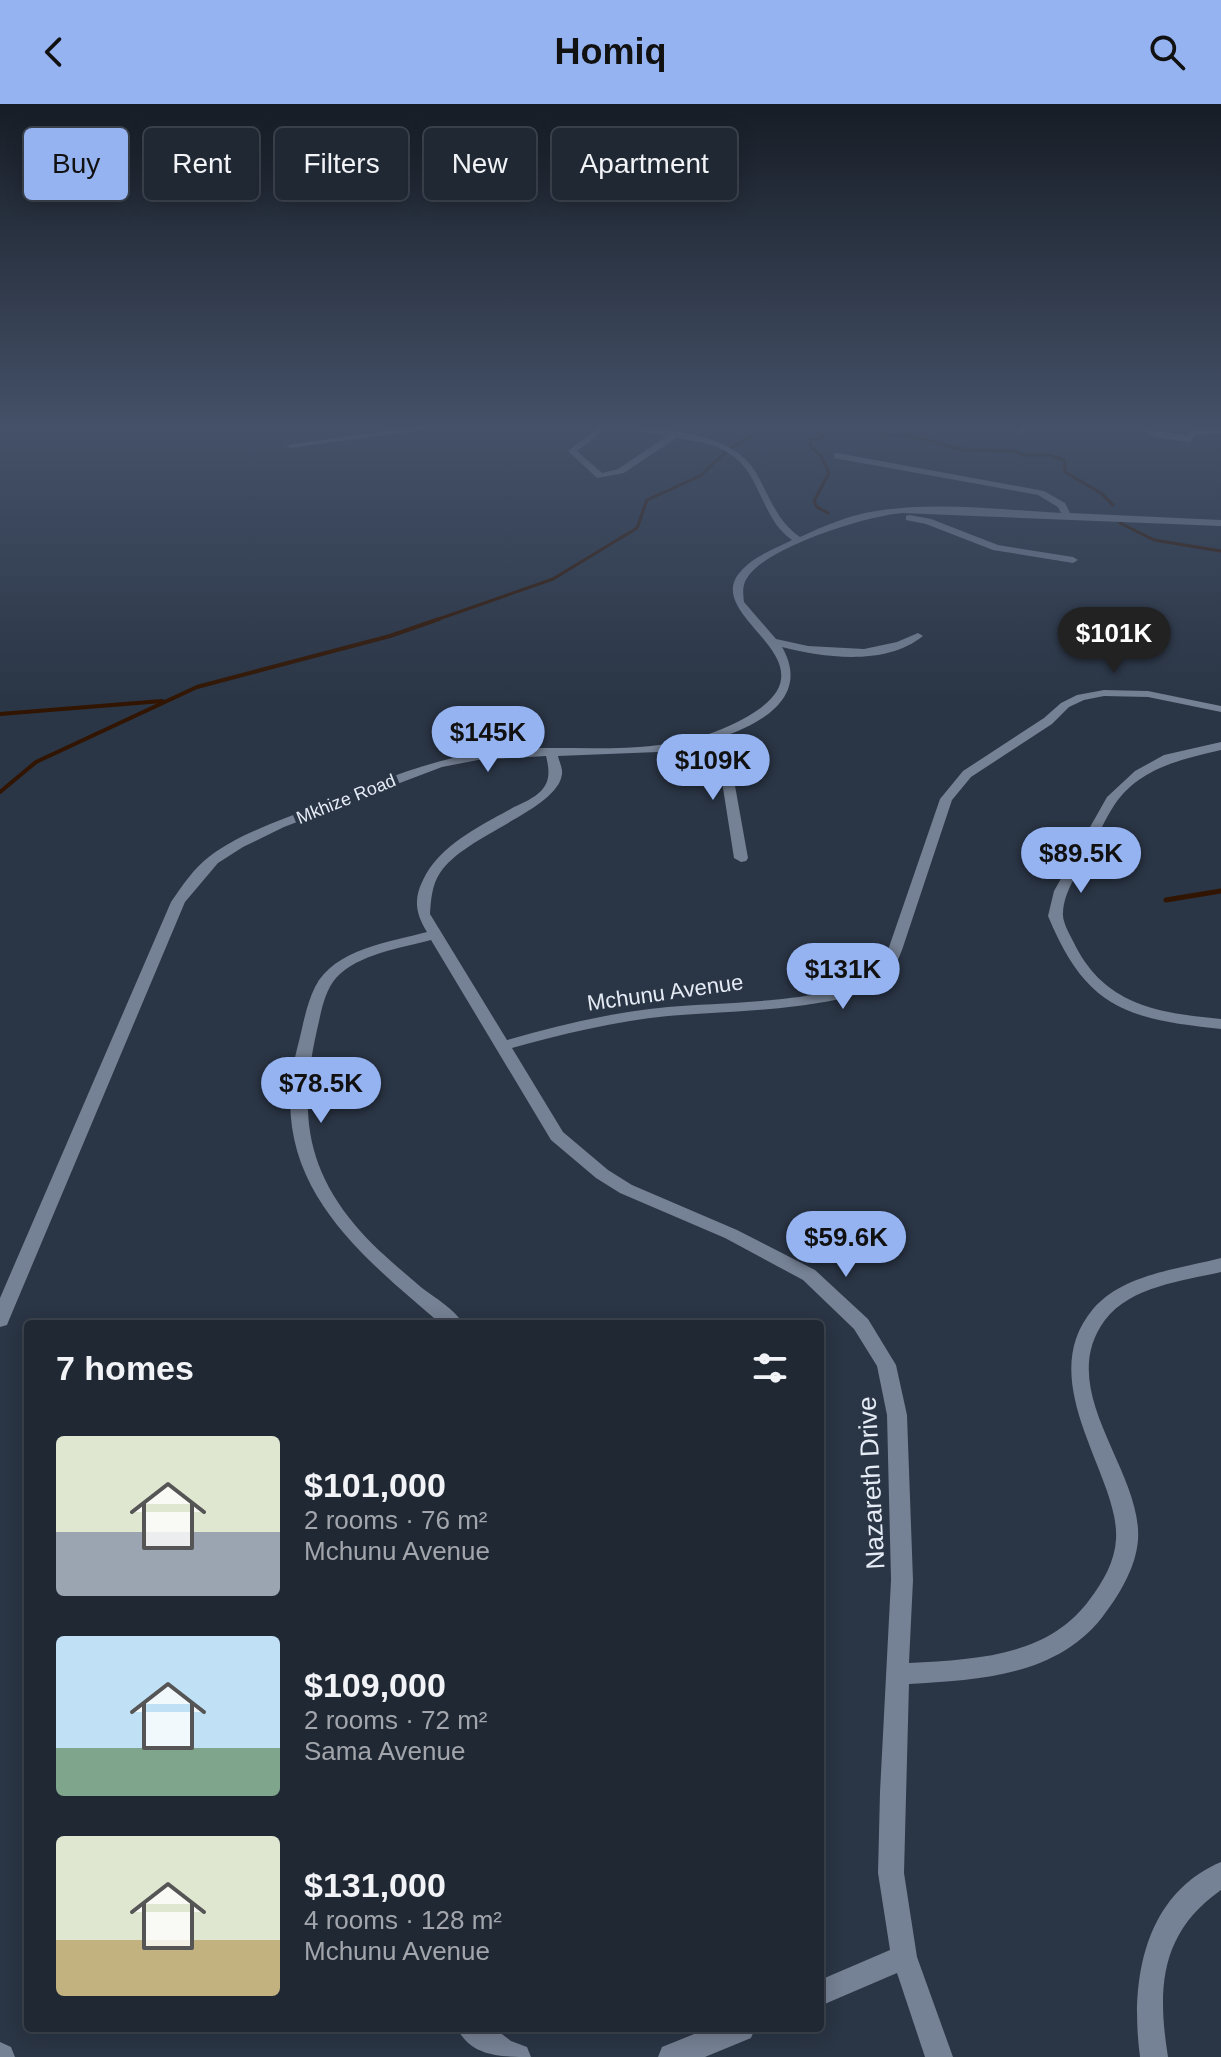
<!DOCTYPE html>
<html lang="en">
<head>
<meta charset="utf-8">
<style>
	:root { --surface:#202834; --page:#2d3440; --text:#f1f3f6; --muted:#a2a6ac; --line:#3d444f; --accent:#95b2f1 }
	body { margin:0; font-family:Arial,sans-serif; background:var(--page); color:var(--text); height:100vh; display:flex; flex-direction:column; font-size:30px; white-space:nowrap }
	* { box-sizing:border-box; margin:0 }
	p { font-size:26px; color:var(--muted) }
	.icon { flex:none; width:44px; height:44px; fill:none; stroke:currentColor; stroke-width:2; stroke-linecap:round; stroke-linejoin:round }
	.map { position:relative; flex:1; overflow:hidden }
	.details { position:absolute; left:24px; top:1216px; width:800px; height:712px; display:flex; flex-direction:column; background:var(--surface); border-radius:8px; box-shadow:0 4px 20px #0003,0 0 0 2px var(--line) }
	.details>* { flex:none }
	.hud { position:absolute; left:24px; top:24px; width:800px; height:72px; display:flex; gap:16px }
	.price { position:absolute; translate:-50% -68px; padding:0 18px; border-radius:28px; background:var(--accent); color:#111; font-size:26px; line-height:52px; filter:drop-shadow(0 2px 4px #0008) }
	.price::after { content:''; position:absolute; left:50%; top:48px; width:24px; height:18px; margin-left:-12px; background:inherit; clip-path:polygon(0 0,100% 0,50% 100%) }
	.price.current { background:#222; color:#fff }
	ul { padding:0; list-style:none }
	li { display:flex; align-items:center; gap:24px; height:200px; padding:0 32px }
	li span { display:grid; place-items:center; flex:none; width:224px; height:160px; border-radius:8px; color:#555 }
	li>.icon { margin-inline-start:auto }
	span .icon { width:96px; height:96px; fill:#fffc; stroke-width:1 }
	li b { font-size:34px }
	h2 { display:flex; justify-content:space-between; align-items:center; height:96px; padding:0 32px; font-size:34px }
	.chip { padding:0 28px; border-radius:8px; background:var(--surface); box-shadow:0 4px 20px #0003,0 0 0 2px var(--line); font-size:28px; line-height:72px }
	.chip.current { background:var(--accent); color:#111 }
	header { display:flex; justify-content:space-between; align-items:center; height:104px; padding:0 32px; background:var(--accent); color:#111; font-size:36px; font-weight:700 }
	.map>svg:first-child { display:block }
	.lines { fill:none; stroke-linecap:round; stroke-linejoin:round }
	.stream-far2 { stroke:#321500; stroke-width:3 }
	.stream-far1 { stroke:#321500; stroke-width:4 }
	.stream { stroke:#321500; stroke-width:5 }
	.minor { fill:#758194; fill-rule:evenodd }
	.labels { text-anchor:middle; stroke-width:8; stroke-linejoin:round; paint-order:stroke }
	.far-street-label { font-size:18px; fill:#e5ecf6; stroke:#2a3545 }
	.street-label { font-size:22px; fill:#e5ecf6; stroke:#2a3545 }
	.near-street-label { font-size:26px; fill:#e5ecf6; stroke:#2a3545 }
</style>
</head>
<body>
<header><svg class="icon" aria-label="back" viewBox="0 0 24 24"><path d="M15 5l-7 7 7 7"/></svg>Homiq<svg class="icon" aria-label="search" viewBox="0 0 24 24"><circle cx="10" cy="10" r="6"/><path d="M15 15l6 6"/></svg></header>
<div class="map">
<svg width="1221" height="1953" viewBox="0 0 1221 1953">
	<rect width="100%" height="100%" fill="#2a3545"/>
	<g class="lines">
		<path class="stream-far2" d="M 857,324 L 869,329 L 912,332 L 964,346 L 1015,347 L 1023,351 L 1050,351 L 1064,356 L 1065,368 L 1101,389 L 1113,401
			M 828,409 L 817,403 L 814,397 L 829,369 L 821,352 L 810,342 L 811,336 L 824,333 L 819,329 L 852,324
			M 1120,419 L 1154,436 L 1221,447
			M 433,517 L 553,475 L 637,424 L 647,396 L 700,372 L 729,345 L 765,324"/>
		<path class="stream-far1" d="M 0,610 L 162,597
			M 0,688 L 36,658 L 197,583 L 390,532 L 439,515"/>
		<path class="stream" d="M 1166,796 L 1221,787"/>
		<path class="minor" d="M 408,324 L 435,324 L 290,344 L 286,341 Z
			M 597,324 L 607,324 L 577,347 L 602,369 L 618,365 L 667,332 L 627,324 C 667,324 733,330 755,367 C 769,390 776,417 800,433 C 824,422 849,411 876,407 C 936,397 1001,406 1061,409 L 1058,403 L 1038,391 L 834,354 L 834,350 L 837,349 L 1044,387 L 1065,399 L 1070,409 L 1221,416 L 1221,422 L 902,409 C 866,412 766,443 747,474 C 742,481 743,490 744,498 L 776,535 L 808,542 L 864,545 L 897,538 L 918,529 L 923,532 C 886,562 825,554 782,543 C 810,591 764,619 722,633 L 732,665 L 748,754 L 746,757 L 741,758 L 734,754 L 720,665 L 711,636 L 658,648 L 558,652 C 559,657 563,665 562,670 C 558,706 464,731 440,769 C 432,781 431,795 430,810 L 507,936 C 560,921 613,908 668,903 C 721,898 821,899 867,875 C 878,869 883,857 888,846 L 940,695 L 963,667 L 1044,614 L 1061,599 L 1077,591 L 1104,586 L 1148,587 L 1221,602 L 1221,608 L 1148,593 L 1104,592 L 1084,596 L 1069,603 L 1052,620 L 971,673 L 952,696 L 902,846 C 897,858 891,874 879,881 C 832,907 723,907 668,912 C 615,917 563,930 512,944 L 563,1028 L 608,1066 L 632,1081 L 737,1126 L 815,1166 L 868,1215 L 896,1261 L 907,1311 L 913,1476 L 909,1559 C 976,1555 1048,1553 1090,1495 C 1103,1478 1115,1457 1116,1435 C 1117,1419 1112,1402 1107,1387 C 1087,1329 1046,1261 1093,1205 C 1123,1170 1179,1165 1221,1154 L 1221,1168 C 1183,1177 1131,1182 1105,1216 C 1053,1286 1143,1366 1138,1436 C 1136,1462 1121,1488 1106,1508 C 1061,1572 980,1576 909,1580 L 904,1769 L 917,1853 L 953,1953 L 925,1953 L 897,1869 L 820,1902 L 820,1876 L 890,1846 L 878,1769 L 880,1688 L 891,1476 L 887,1311 L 877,1262 L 854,1225 L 803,1176 L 725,1134 L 620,1089 L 596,1074 L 551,1036 L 431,836 C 401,844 358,850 336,874 C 324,888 321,909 317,926 C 300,1001 303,1059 355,1121 C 375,1145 399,1164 422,1184 C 435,1194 455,1205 463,1220 L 441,1220 C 352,1144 263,1073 298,941 C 303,922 306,901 315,883 C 334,845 390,838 427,828 C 416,810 413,796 423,776 C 440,740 481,722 514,703 C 523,699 534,694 541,687 C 551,677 549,664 546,652 L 478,656 L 442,663 L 284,723 L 243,743 L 218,759 L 185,798 L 9,1216 L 7,1221 L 0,1223 L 0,1194 L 171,798 C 182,782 194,764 210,752 C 241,729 279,717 314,703 C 379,677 441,650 511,645 C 580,641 656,653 722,625 C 862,565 706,520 737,472 C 749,454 774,445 792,436 C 761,415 761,369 730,350 C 715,339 693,337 676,334 L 624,369 L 597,374 L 568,347 Z
			M 1035,324 L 1021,330 L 1017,327 L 1021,324 Z
			M 1140,324 L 1187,332 L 1192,326 L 1221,324 L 1221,329 L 1196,331 L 1190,338 L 1154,333 Z
			M 909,411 L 931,415 L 998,441 L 1073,453 L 1078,456 L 1073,459 L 993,446 L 926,420 L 906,416 L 906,412 Z
			M 1221,638 L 1221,646 C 1182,655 1140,664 1115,700 C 1105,715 1098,732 1089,748 C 1079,767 1064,787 1063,809 C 1062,819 1072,834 1076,843 C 1107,902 1160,909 1221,915 L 1221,925 C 1126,915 1086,904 1048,812 L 1054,787 L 1107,693 L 1135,667 L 1164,651 Z
			M 1221,1758 L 1221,1786 C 1160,1829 1157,1884 1168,1953 L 1140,1953 C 1130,1879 1143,1791 1221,1758 Z
			M 457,1924 L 494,1924 L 511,1937 L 527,1943 L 531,1953 C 502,1953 471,1953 457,1924 Z
			M 709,1924 L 755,1924 L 751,1934 L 705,1953 L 658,1953 L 662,1943 Z
			M 0,1938 L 11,1943 L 15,1953 L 0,1953 Z"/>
	</g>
	<linearGradient id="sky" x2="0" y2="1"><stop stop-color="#171d26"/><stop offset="0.54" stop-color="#445168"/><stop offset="1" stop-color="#445168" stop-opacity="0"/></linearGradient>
	<rect width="1221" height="598" fill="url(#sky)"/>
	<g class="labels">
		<g class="far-street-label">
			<text transform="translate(346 695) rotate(-22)" y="6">Mkhize Road</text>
		</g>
		<g class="street-label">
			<text transform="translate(665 888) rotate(-8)" y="8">Mchunu Avenue</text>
		</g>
		<g class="near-street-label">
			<text transform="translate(871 1379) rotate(-93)" y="9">Nazareth Drive</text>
		</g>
	</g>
</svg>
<b class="price current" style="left:1114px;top:571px">$101K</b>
<b class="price" style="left:488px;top:670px">$145K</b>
<b class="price" style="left:713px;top:698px">$109K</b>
<b class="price" style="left:1081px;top:791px">$89.5K</b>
<b class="price" style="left:843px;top:907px">$131K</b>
<b class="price" style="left:321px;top:1021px">$78.5K</b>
<b class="price" style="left:846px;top:1175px">$59.6K</b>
<div class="hud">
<a class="chip current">Buy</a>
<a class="chip">Rent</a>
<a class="chip">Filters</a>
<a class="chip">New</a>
<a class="chip">Apartment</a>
</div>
<section class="details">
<h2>7 homes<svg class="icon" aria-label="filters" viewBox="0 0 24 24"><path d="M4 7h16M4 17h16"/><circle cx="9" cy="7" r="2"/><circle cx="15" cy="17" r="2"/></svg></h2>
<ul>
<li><span style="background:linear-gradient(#dfe7d0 60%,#9aa5b1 0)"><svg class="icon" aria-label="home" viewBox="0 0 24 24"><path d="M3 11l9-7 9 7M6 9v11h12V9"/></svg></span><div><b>$101,000</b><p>2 rooms · 76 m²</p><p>Mchunu Avenue</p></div></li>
<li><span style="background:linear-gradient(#bfe0f5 70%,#7fa58c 0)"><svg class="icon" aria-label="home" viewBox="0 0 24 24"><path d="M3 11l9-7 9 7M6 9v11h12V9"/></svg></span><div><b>$109,000</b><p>2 rooms · 72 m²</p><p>Sama Avenue</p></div></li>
<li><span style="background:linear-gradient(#dfe7d0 65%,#c2b280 0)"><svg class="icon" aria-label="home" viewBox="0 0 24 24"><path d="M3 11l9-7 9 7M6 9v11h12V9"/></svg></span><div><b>$131,000</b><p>4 rooms · 128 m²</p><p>Mchunu Avenue</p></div></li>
</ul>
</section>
</div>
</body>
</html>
